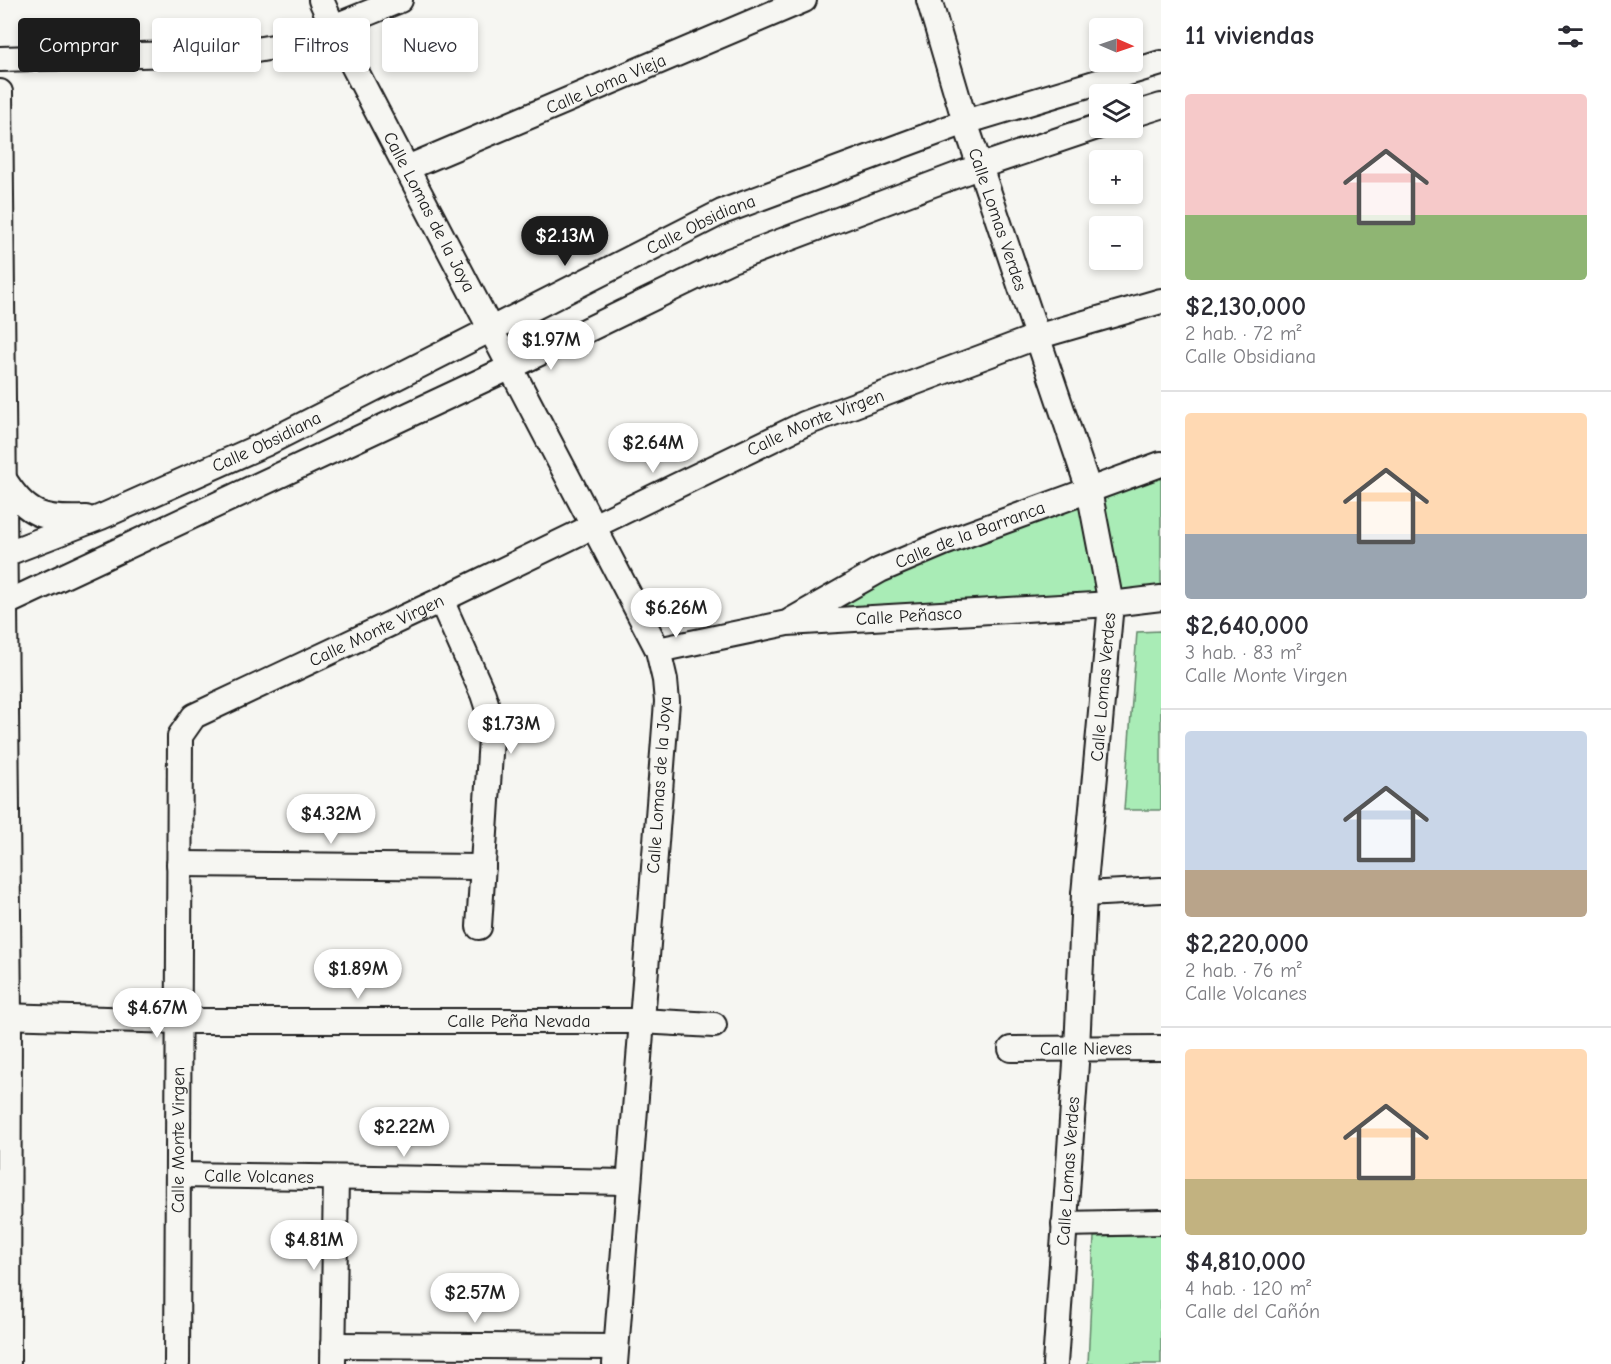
<!DOCTYPE html>
<html lang="es">
<head>
<meta charset="utf-8">
<style>
	:root { --surface:#fff; --page:#f7f7f7; --text:#2b2b33; --muted:#7c7c81; --line:#e1e1e2; --accent:#1c1c1c }
	body { margin:0; font-family:"Comic Neue",sans-serif; background:var(--page); color:var(--text); height:100vh; display:flex; flex-direction:column; font-size:22px; white-space:nowrap }
	* { box-sizing:border-box; margin:0 }
	p { font-size:20px; color:var(--muted) }
	.icon { flex:none; width:33px; height:33px; fill:none; stroke:currentColor; stroke-width:2; stroke-linecap:round; stroke-linejoin:round }
	.map { position:relative; flex:1; overflow:hidden }
	.side { display:flex; flex-direction:column; background:var(--surface); width:450px }
	.side>* { flex:none }
	.hud { position:absolute; left:18px; top:18px; width:570px; height:54px; display:flex; gap:12px }
	.needle { width:39px; rotate:92deg }
	.fabs { position:absolute; left:1089px; top:18px; display:grid; gap:12px }
	.fabs a { display:grid; place-items:center; width:54px; height:54px; border-radius:6px; background:var(--surface); box-shadow:0 3px 9px #0003; font-size:30px }
	.price { position:absolute; translate:-50% -51px; padding:0 14px; border-radius:21px; background:#fff; color:#222; font-size:20px; line-height:39px; filter:drop-shadow(0 2px 3px #0008) }
	.price::after { content:''; position:absolute; left:50%; top:36px; width:18px; height:14px; margin-left:-9px; background:inherit; clip-path:polygon(0 0,100% 0,50% 100%) }
	.price.current { background:var(--accent); color:#fff }
	ul { padding:0; list-style:none }
	li { display:grid; align-content:center; gap:12px; height:318px; padding:0 24px }
	li+li { border-top:2px solid var(--line) }
	li span { display:grid; place-items:center; height:186px; border-radius:6px; color:#555 }
	li>.icon { margin-inline-start:auto }
	span .icon { width:108px; height:108px; fill:#fffc; stroke-width:1 }
	li b { font-size:26px }
	h2 { display:flex; justify-content:space-between; align-items:center; height:72px; padding:0 24px; font-size:26px }
	.chip { padding:0 21px; border-radius:6px; background:var(--surface); box-shadow:0 3px 9px #0003; font-size:21px; line-height:54px }
	.chip.current { background:var(--accent); color:#fff }
	main { display:flex; flex:1; min-height:0 }
	.map>svg:first-child { display:block }
	.green { fill:#a9ecb6; stroke:#628469; stroke-width:1.5 }
	.lines { fill:none; stroke-linecap:round; stroke-linejoin:round }
	.minor-casing { stroke:#1c1c1c; stroke-width:28 }
	.minor { stroke:#f6f6f2; stroke-width:24 }
	.labels { text-anchor:middle; stroke-width:4.5; stroke-linejoin:round; paint-order:stroke }
	.street-label { font-size:18px; fill:#1c1c1c; stroke:#f6f6f2 }
</style>
</head>
<body>
<main>
<div class="map">
<svg width="1161" height="1364" viewBox="0 0 1161 1364">
	<rect width="100%" height="100%" fill="#f6f6f2"/>
	<filter id="ink" filterUnits="userSpaceOnUse"><feTurbulence type="fractalNoise" baseFrequency=".0167" numOctaves="2"/><feDisplacementMap in="SourceGraphic" scale="12" xChannelSelector="R" yChannelSelector="G"/><feConvolveMatrix kernelMatrix="1 2 1 2 8 2 1 2 1" color-interpolation-filters="sRGB"/></filter>
	<g filter="url(#ink)">
		<path class="green" d="M 1161,471 L 1161,593 L 1116,600 L 1094,495 Z
			M 1083,498 L 1103,598 L 811,613 L 888,571 Z
			M 1161,631 L 1161,810 L 1124,810 L 1137,632 Z
			M 1161,1235 L 1161,1364 L 1088,1364 L 1094,1237 Z"/>
		<g class="lines">
			<defs>
				<g id="minor">
					<path id="s1" d="M 321,0 L 334,29 L 658,650 L 665,680 L 667,702 L 615,1364"/>
					<path id="s2" d="M 929,0 L 965,122 L 1089,490 L 1111,604 L 1084,894 L 1077,1049 L 1055,1364"/>
					<path d="M 0,59 L 244,52 L 291,44 L 400,0"/>
					<path d="M 0,92 L 9,1016 L 8,1364"/>
					<path d="M 1132,115 L 1161,106"/>
					<path id="s3" d="M 407,168 L 804,0"/>
					<path d="M 4,479 C 27,516 43,520 86,518"/>
					<path id="s4" d="M 0,556 L 101,517 L 265,444 L 722,212 L 965,122 L 1161,63"/>
					<path d="M 441,600 L 483,694 L 492,722 L 479,927"/>
					<path d="M 0,606 L 511,367 L 729,261 L 981,166 L 1100,126"/>
					<path id="s5" d="M 792,620 L 880,570 L 944,543 L 1161,464"/>
					<path id="s6" d="M 658,650 L 787,623 L 1111,604 L 1161,598"/>
					<path d="M 179,864 L 483,867"/>
					<path d="M 1084,894 L 1161,890"/>
					<path id="s7" d="M 0,1016 L 178,1021 L 640,1021 L 714,1025"/>
					<path id="s8" d="M 1011,1049 L 1161,1048"/>
					<path id="s9" d="M 178,1175 L 629,1182"/>
					<path d="M 1064,1224 L 1161,1222"/>
					<path d="M 333,1345 L 616,1347"/>
					<path id="s10" d="M 177,1364 L 180,736 L 194,716 L 441,600 L 804,424 L 1036,337 L 1161,301"/>
					<path d="M 333,1364 L 336,1178"/>
				</g>
			</defs>
			<use href="#minor" class="minor-casing"/>
			<use href="#minor" class="minor"/>
		</g>
	</g>
	<g class="labels">
		<g class="street-label">
			<text dy="6" stroke="none"><textPath href="#s3" startOffset="216">Calle Loma Vieja</textPath></text>
			<text dy="6" stroke="none"><textPath href="#s1" startOffset="238">Calle Lomas de la Joya</textPath></text>
			<text dy="6" stroke="none"><textPath href="#s2" startOffset="230">Calle Lomas Verdes</textPath></text>
			<text dy="6" stroke="none"><textPath href="#s4" startOffset="776">Calle Obsidiana</textPath></text>
			<text dy="6" stroke="none"><textPath href="#s10" startOffset="1340">Calle Monte Virgen</textPath></text>
			<text dy="6" stroke="none"><textPath href="#s4" startOffset="290">Calle Obsidiana</textPath></text>
			<text dy="6" stroke="none"><textPath href="#s5" startOffset="198">Calle de la Barranca</textPath></text>
			<text dy="6" stroke="none"><textPath href="#s6" startOffset="254">Calle Peñasco</textPath></text>
			<text dy="6" stroke="none"><textPath href="#s10" startOffset="854">Calle Monte Virgen</textPath></text>
			<text transform="translate(1103 687) rotate(-85)" y="6">Calle Lomas Verdes</text>
			<text transform="translate(659 785) rotate(-86)" y="6">Calle Lomas de la Joya</text>
			<text dy="6" stroke="none"><textPath href="#s7" startOffset="519">Calle Peña Nevada</textPath></text>
			<text dy="6" stroke="none"><textPath href="#s8" startOffset="75">Calle Nieves</textPath></text>
			<text dy="6" stroke="none"><textPath href="#s10" startOffset="224">Calle Monte Virgen</textPath></text>
			<text transform="translate(1068 1171) rotate(-86)" y="6">Calle Lomas Verdes</text>
			<text dy="6" stroke="none"><textPath href="#s9" startOffset="81">Calle Volcanes</textPath></text>
		</g>
	</g>
</svg>
<div class="fabs">
<a><svg class="needle" viewBox="-14 -14 28 28"><path d="M0-13l5 13h-10z" fill="#e53935"/><path d="M0 13l5-13h-10z" fill="#7c7c81"/></svg></a>
<a><svg class="icon" aria-label="layers" viewBox="0 0 24 24"><path d="M12 4l9 5-9 5-9-5zM3 14l9 5 9-5"/></svg></a>
<a>+</a>
<a>−</a>
</div>
<b class="price current" style="left:565px;top:267px">$2.13M</b>
<b class="price" style="left:551px;top:371px">$1.97M</b>
<b class="price" style="left:653px;top:474px">$2.64M</b>
<b class="price" style="left:676px;top:639px">$6.26M</b>
<b class="price" style="left:511px;top:755px">$1.73M</b>
<b class="price" style="left:331px;top:845px">$4.32M</b>
<b class="price" style="left:358px;top:1000px">$1.89M</b>
<b class="price" style="left:157px;top:1039px">$4.67M</b>
<b class="price" style="left:404px;top:1158px">$2.22M</b>
<b class="price" style="left:314px;top:1271px">$4.81M</b>
<b class="price" style="left:475px;top:1324px">$2.57M</b>
<div class="hud">
<a class="chip current">Comprar</a>
<a class="chip">Alquilar</a>
<a class="chip">Filtros</a>
<a class="chip">Nuevo</a>
</div>
</div>
<section class="side">
<h2>11 viviendas<svg class="icon" aria-label="filters" viewBox="0 0 24 24"><path d="M4 7h16M4 17h16"/><circle cx="9" cy="7" r="2"/><circle cx="15" cy="17" r="2"/></svg></h2>
<ul>
<li><span style="background:linear-gradient(#f6c9c9 65%,#8fb573 0)"><svg class="icon" aria-label="home" viewBox="0 0 24 24"><path d="M3 11l9-7 9 7M6 9v11h12V9"/></svg></span><div><b>$2,130,000</b><p>2 hab. · 72 m²</p><p>Calle Obsidiana</p></div></li>
<li><span style="background:linear-gradient(#ffd9b3 65%,#9aa5b1 0)"><svg class="icon" aria-label="home" viewBox="0 0 24 24"><path d="M3 11l9-7 9 7M6 9v11h12V9"/></svg></span><div><b>$2,640,000</b><p>3 hab. · 83 m²</p><p>Calle Monte Virgen</p></div></li>
<li><span style="background:linear-gradient(#c9d6e8 75%,#b9a48a 0)"><svg class="icon" aria-label="home" viewBox="0 0 24 24"><path d="M3 11l9-7 9 7M6 9v11h12V9"/></svg></span><div><b>$2,220,000</b><p>2 hab. · 76 m²</p><p>Calle Volcanes</p></div></li>
<li><span style="background:linear-gradient(#ffd9b3 70%,#c2b280 0)"><svg class="icon" aria-label="home" viewBox="0 0 24 24"><path d="M3 11l9-7 9 7M6 9v11h12V9"/></svg></span><div><b>$4,810,000</b><p>4 hab. · 120 m²</p><p>Calle del Cañón</p></div></li>
</ul>
</section>
</main>
</body>
</html>
